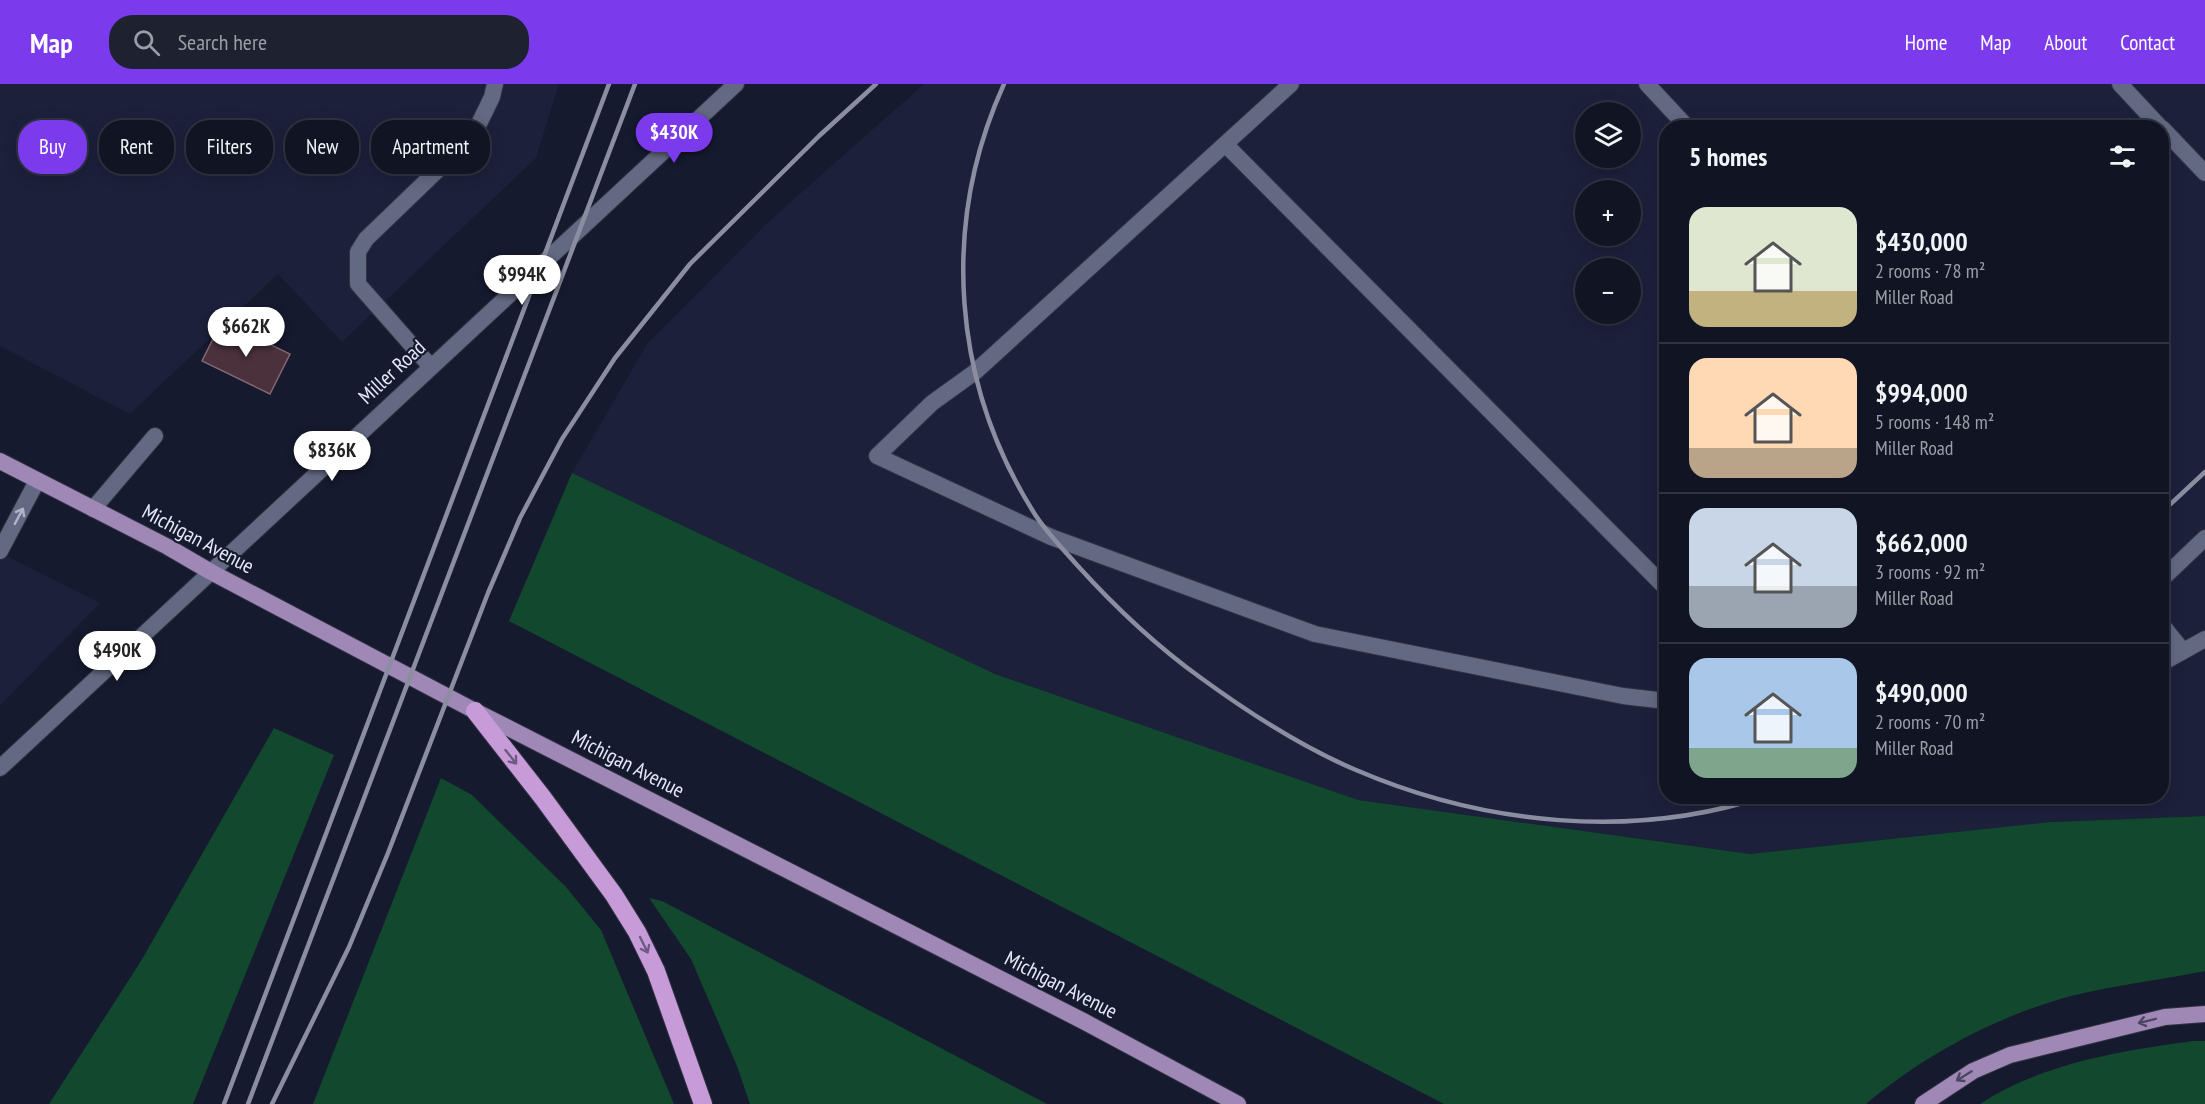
<!DOCTYPE html>
<html lang="en">
<head>
<meta charset="utf-8">
<style>
	:root { --surface:#101423; --page:#1e2130; --text:#f1f3f6; --muted:#9c9ea6; --line:#303341; --accent:#7c3aed }
	body { margin:0; font-family:"PT Sans Narrow",sans-serif; background:var(--page); color:var(--text); height:100vh; display:flex; flex-direction:column; font-size:22px; white-space:nowrap }
	* { box-sizing:border-box; margin:0 }
	p { font-size:20px; color:var(--muted) }
	.icon { flex:none; width:33px; height:33px; fill:none; stroke:currentColor; stroke-width:2; stroke-linecap:round; stroke-linejoin:round }
	.map { position:relative; flex:1; overflow:hidden }
	.side { position:absolute; left:1659px; top:36px; width:510px; height:684px; display:flex; flex-direction:column; background:var(--surface); border-radius:24px; box-shadow:0 3px 15px #0003,0 0 0 2px var(--line) }
	.side>* { flex:none }
	.top-card { position:absolute; left:18px; top:36px; width:570px; height:54px; display:flex; gap:12px }
	.fabs { position:absolute; left:1575px; top:18px; display:grid; gap:12px }
	.fabs a { display:grid; place-items:center; width:66px; height:66px; border-radius:50%; background:var(--surface); box-shadow:0 3px 15px #0003,0 0 0 2px var(--line); font-size:30px }
	.price { position:absolute; translate:-50% -51px; padding:0 14px; border-radius:21px; background:#fff; color:#222; font-size:20px; line-height:39px; filter:drop-shadow(0 2px 3px #0008) }
	.price::after { content:''; position:absolute; left:50%; top:36px; width:18px; height:14px; margin-left:-9px; background:inherit; clip-path:polygon(0 0,100% 0,50% 100%) }
	.price.active { background:var(--accent); color:#fff }
	ul { padding:0; list-style:none }
	li { display:flex; align-items:center; gap:18px; height:150px; padding:0 30px }
	li+li { border-top:2px solid var(--line) }
	li span { display:grid; place-items:center; flex:none; width:168px; height:120px; border-radius:18px; color:#555 }
	li>.icon { margin-inline-start:auto }
	span .icon { width:72px; height:72px; fill:#fffc; stroke-width:1 }
	li b { font-size:26px }
	h2 { display:flex; justify-content:space-between; align-items:center; height:72px; padding:0 30px; font-size:26px }
	.chip { padding:0 21px; border-radius:24px; background:var(--surface); box-shadow:0 3px 15px #0003,0 0 0 2px var(--line); font-size:21px; line-height:54px }
	.chip.active { background:var(--accent); color:#fff }
	header { display:flex; align-items:center; gap:36px; box-sizing:border-box; height:84px; padding:0 30px; background:var(--accent); color:#fff }
	header strong { font-size:28px }
	nav { display:flex; gap:33px; margin-inline-start:auto; font-size:21px }
	.search { width:420px; height:54px; background:var(--page); display:flex; align-items:center; gap:15px; box-sizing:border-box; padding:0 21px; border-radius:24px; color:var(--muted); font-size:22px }
	.map>svg:first-child { display:block }
	.built { fill:#1c203b; fill-rule:evenodd }
	.green { fill:#12482e }
	.building { fill:#4b313c; stroke:#836671; stroke-width:1.5 }
	.lines { fill:none; stroke-linecap:round; stroke-linejoin:round }
	.service-casing { stroke:#313243; stroke-width:18 }
	.tertiary-casing { stroke:#313243; stroke-width:18 }
	.secondary-casing { stroke:#313243; stroke-width:18 }
	.primary-casing { stroke:#313243; stroke-width:18 }
	.motorway-casing { stroke:#313243; stroke-width:20 }
	.service { stroke:#636982; stroke-width:16 }
	.tertiary { stroke:#636982; stroke-width:16 }
	.secondary { stroke:#636982; stroke-width:16 }
	.primary { stroke:#9f87b6; stroke-width:16 }
	.motorway { stroke:#c79bd8; stroke-width:18 }
	.rail { stroke:#8b8ea0; stroke-width:4.5 }
	.oneway { stroke:#b1b5c8 }
	.oneway2 { stroke:#6e5a84 }
	.oneway3 { stroke:#4d4665 }
	.labels { text-anchor:middle; stroke-width:4.5; stroke-linejoin:round; paint-order:stroke }
	.street-label { font-size:21px; fill:#e5e8f7; stroke:#161a2f }
</style>
</head>
<body>
<header>
<strong>Map</strong>
<div class="search"><svg class="icon" aria-label="search" viewBox="0 0 24 24"><circle cx="10" cy="10" r="6"/><path d="M15 15l6 6"/></svg>Search here</div>
<nav><a>Home</a><a>Map</a><a>About</a><a>Contact</a></nav>
</header>
<div class="map">
<svg width="2205" height="1020" viewBox="0 0 2205 1020">
	<rect width="100%" height="100%" fill="#161a2f"/>
	<path class="built" d="M 0,0 L 559,0 L 536,74 L 342,258 L 278,190 L 130,330 L 0,262 Z
		M 924,0 L 2205,0 L 2205,732 L 2051,738 L 1750,770 L 1358,716 L 995,590 L 572,389 L 647,260 L 766,140 ZM 1586,28 L 1630,28 L 1630,74 L 1586,74 ZM 1666,44 L 2162,44 L 2162,712 L 1666,712 ZM 1586,106 L 1630,106 L 1630,152 L 1586,152 ZM 1586,184 L 1630,184 L 1630,230 L 1586,230 Z
		M 0,469 L 100,519 L 0,622 Z"/>
	<path class="green" d="M 572,389 L 995,590 L 1358,716 L 1750,770 L 2051,738 L 2205,732 L 2205,887 C 2160,896 2115,901 2071,912 C 1997,932 1924,971 1866,1020 L 1444,1020 L 509,537 Z
		M 274,644 L 334,671 L 193,1020 L 49,1020 L 141,877 Z
		M 441,694 L 472,711 L 566,803 L 601,846 L 674,1020 L 313,1020 Z
		M 649,814 L 662,817 L 1047,1020 L 750,1020 L 737,982 L 691,875 Z
		M 2193,957 L 2205,957 L 2205,1020 L 1980,1020 C 2043,979 2120,967 2193,957 Z"/>
	<path class="building" d="M 222,237 L 290,270 L 270,310 L 202,277 Z"/>
	<g class="lines">
		<defs>
			<path id="service" d="M 1291,0 L 975,288 L 932,319 L 877,372 L 1051,453 L 1315,550 L 1623,612 L 1666,617
				M 1647,0 L 1688,44
				M 2120,0 L 2161,44
				M 2162,44 L 2205,89
				M 1226,61 L 1666,504
				M 431,283 L 358,200 L 358,168 L 366,155 L 473,52 L 492,13 L 495,0
				M 93,425 L 155,352
				M 0,467 L 37,397
				M 2162,495 L 2205,454
				M 2162,541 L 2183,567
				M 2162,579 L 2205,555"/>
			<path id="tertiary" d="M 211,488 L 736,0"/>
			<path id="secondary" d="M 0,684 L 211,488"/>
			<path id="primary" d="M 0,377 L 168,463 L 211,488 L 475,627 L 1085,938 L 1238,1020
				M 1923,1020 L 1973,987 L 2010,971 L 2165,933 L 2205,930"/>
			<path id="motorway" d="M 475,627 L 543,714 L 614,811 L 637,848 L 656,887 L 703,1020"/>
		</defs>
		<use href="#service" class="service-casing"/>
		<use href="#tertiary" class="tertiary-casing"/>
		<use href="#secondary" class="secondary-casing"/>
		<use href="#primary" class="primary-casing"/>
		<use href="#motorway" class="motorway-casing"/>
		<use href="#service" class="service"/>
		<use href="#tertiary" class="tertiary"/>
		<use href="#secondary" class="secondary"/>
		<use href="#primary" class="primary"/>
		<use href="#motorway" class="motorway"/>
		<path class="rail" d="M 1004,0 C 940,141 952,301 1036,432 C 1048,450 1063,465 1077,481 C 1115,523 1155,561 1201,594 C 1249,629 1301,663 1356,686 C 1484,741 1633,756 1766,712
			M 2162,428 L 2205,388
			M 224,1020 L 609,0
			M 248,1020 L 635,0
			M 272,1020 L 349,863 L 388,769 L 488,509 L 520,434 L 562,355 L 615,274 L 690,180 L 819,52 L 876,0"/>
	</g>
	<defs><path id="oneway-shaft" d="M-6 0H5M1.5-3L5.5 0L1.5 3" fill="none" stroke-width="1.6" stroke-linecap="round" stroke-linejoin="round" transform="scale(1.5)"/></defs>
	<use class="oneway" href="#oneway-shaft" transform="translate(19 432) rotate(-62)"/>
	<g class="oneway2">
		<use href="#oneway-shaft" transform="translate(511 673) rotate(52)"/>
		<use href="#oneway-shaft" transform="translate(644 861) rotate(64)"/>
	</g>
	<g class="oneway3">
		<use href="#oneway-shaft" transform="translate(2147 937) rotate(166)"/>
		<use href="#oneway-shaft" transform="translate(1964 992) rotate(148)"/>
	</g>
	<g class="labels">
		<g class="street-label">
			<text transform="translate(392 288) rotate(-43)" y="7">Miller Road</text>
			<text transform="translate(198 455) rotate(28)" y="7">Michigan Avenue</text>
			<text transform="translate(628 680) rotate(27)" y="7">Michigan Avenue</text>
			<text transform="translate(1061 901) rotate(27)" y="7">Michigan Avenue</text>
		</g>
	</g>
</svg>
<div class="fabs">
<a><svg class="icon" aria-label="layers" viewBox="0 0 24 24"><path d="M12 4l9 5-9 5-9-5zM3 14l9 5 9-5"/></svg></a>
<a>+</a>
<a>−</a>
</div>
<b class="price active" style="left:674px;top:80px">$430K</b>
<b class="price" style="left:522px;top:222px">$994K</b>
<b class="price" style="left:246px;top:274px">$662K</b>
<b class="price" style="left:332px;top:398px">$836K</b>
<b class="price" style="left:117px;top:598px">$490K</b>
<div class="top-card">
<a class="chip active">Buy</a>
<a class="chip">Rent</a>
<a class="chip">Filters</a>
<a class="chip">New</a>
<a class="chip">Apartment</a>
</div>
<section class="side">
<h2>5 homes<svg class="icon" aria-label="filters" viewBox="0 0 24 24"><path d="M4 7h16M4 17h16"/><circle cx="9" cy="7" r="2"/><circle cx="15" cy="17" r="2"/></svg></h2>
<ul>
<li><span style="background:linear-gradient(#dfe7d0 70%,#c2b280 0)"><svg class="icon" aria-label="home" viewBox="0 0 24 24"><path d="M3 11l9-7 9 7M6 9v11h12V9"/></svg></span><div><b>$430,000</b><p>2 rooms · 78 m²</p><p>Miller Road</p></div></li>
<li><span style="background:linear-gradient(#ffd9b3 75%,#b9a48a 0)"><svg class="icon" aria-label="home" viewBox="0 0 24 24"><path d="M3 11l9-7 9 7M6 9v11h12V9"/></svg></span><div><b>$994,000</b><p>5 rooms · 148 m²</p><p>Miller Road</p></div></li>
<li><span style="background:linear-gradient(#c9d6e8 65%,#9aa5b1 0)"><svg class="icon" aria-label="home" viewBox="0 0 24 24"><path d="M3 11l9-7 9 7M6 9v11h12V9"/></svg></span><div><b>$662,000</b><p>3 rooms · 92 m²</p><p>Miller Road</p></div></li>
<li><span style="background:linear-gradient(#a9c7e8 75%,#7fa58c 0)"><svg class="icon" aria-label="home" viewBox="0 0 24 24"><path d="M3 11l9-7 9 7M6 9v11h12V9"/></svg></span><div><b>$490,000</b><p>2 rooms · 70 m²</p><p>Miller Road</p></div></li>
</ul>
</section>
</div>
</body>
</html>
